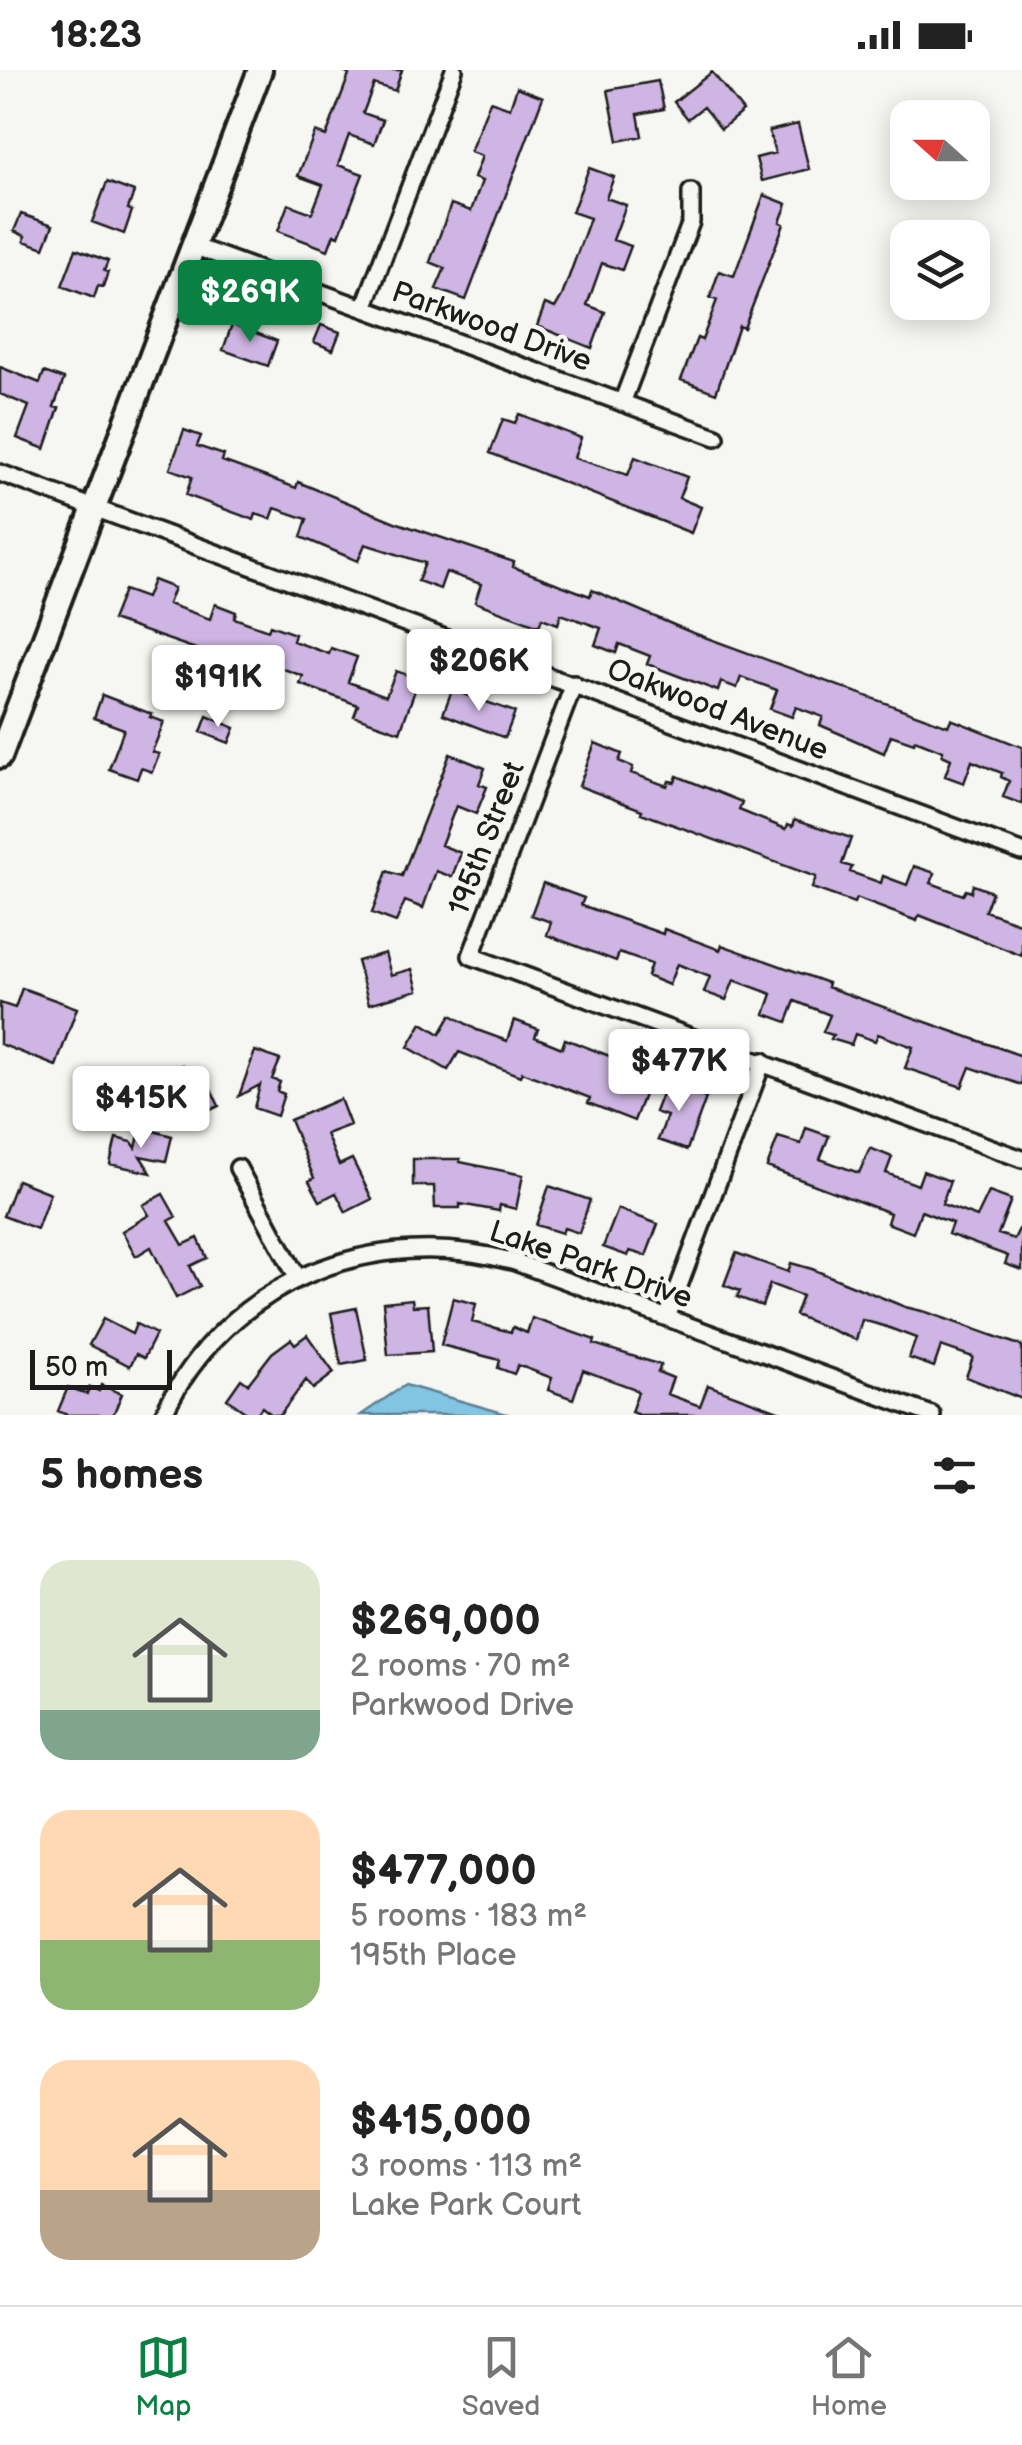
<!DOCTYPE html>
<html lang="en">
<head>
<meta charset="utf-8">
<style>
	:root { --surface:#fff; --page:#f6f6f6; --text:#222; --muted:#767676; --line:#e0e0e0; --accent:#0b8043 }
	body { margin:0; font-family:"Balsamiq Sans",sans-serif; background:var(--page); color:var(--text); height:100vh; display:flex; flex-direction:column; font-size:38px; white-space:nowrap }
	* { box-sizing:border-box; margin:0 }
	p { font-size:32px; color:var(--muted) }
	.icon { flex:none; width:55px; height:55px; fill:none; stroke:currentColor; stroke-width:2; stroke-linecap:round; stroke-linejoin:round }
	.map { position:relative; height:1345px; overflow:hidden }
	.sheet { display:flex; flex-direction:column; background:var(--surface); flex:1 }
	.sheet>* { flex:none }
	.needle { width:65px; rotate:291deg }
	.fabs { position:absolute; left:890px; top:30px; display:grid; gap:20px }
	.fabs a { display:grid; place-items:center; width:100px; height:100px; border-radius:20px; background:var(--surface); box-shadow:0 5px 25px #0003; font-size:50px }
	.scale { position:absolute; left:30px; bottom:25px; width:142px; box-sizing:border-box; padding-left:10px; border:5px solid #1c1c1c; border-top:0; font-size:28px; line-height:35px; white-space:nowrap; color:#1c1c1c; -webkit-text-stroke:8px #f6f6f2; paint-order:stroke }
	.price { position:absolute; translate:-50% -85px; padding:0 22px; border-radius:10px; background:#fff; color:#222; font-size:32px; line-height:65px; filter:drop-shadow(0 2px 5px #0008) }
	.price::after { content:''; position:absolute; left:50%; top:60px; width:30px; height:22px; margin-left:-15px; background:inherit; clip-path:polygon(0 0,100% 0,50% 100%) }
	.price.on { background:var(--accent); color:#fff }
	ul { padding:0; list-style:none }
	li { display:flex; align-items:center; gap:30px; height:250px; padding:0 40px }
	li span { display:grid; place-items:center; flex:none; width:280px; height:200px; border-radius:30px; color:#555 }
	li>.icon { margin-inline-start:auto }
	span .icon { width:120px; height:120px; fill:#fffc; stroke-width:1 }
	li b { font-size:42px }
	h2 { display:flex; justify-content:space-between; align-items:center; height:120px; padding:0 40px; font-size:42px }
	.status { display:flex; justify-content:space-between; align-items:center; height:70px; padding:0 50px; background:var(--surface); direction:ltr }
	.status svg { height:28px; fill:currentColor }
	.tab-bar { display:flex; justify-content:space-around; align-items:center; height:140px; border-top:2px solid var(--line); background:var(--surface); font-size:28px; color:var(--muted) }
	.tab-bar a { display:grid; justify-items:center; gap:5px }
	.tab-bar .on { color:var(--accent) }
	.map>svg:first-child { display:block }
	.water { fill:#83c4e3; stroke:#5a8193; stroke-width:2.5 }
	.building { fill:#cfb5e3; stroke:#1c1c1c; stroke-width:2.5 }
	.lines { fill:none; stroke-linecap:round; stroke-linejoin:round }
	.street-casing { stroke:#1c1c1c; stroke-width:22 }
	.secondary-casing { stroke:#1c1c1c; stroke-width:30 }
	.street { stroke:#f6f6f2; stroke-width:15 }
	.secondary { stroke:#f6f6f2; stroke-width:22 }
	.labels { text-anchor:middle; stroke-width:9; stroke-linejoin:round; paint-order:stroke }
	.street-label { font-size:30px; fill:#1c1c1c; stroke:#f6f6f2 }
</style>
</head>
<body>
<div class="status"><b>18:23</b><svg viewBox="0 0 49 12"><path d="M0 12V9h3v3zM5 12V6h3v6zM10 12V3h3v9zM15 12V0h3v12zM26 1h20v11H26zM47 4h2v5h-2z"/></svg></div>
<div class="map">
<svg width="1022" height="1345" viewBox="0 0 1022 1345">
	<rect width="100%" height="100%" fill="#f6f6f2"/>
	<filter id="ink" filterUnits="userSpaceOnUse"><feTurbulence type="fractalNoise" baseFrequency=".01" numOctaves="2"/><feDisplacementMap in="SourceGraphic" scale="20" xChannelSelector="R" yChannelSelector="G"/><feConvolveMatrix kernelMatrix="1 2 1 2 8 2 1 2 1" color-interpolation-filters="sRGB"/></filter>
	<g filter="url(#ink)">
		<path class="water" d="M 405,1315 L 510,1345 L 511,1345 L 361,1345 Z"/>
		<path class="building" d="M 341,0 L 402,0 L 395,21 L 374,14 L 363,43 L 383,50 L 374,74 L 349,65 L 338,95 L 363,104 L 339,166 L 334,164 L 328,180 L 278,161 L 288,134 L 312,143 L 323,115 L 298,106 L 315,62 L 326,66 L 349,5 Z
			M 712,2 L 743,41 L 721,59 L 703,37 L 688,49 L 674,32 Z
			M 658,11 L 664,39 L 638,44 L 642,66 L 618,71 L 608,20 Z
			M 517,17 L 543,27 L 466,230 L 436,219 L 445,198 L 430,192 L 451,134 L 471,141 L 482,111 L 474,108 L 482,86 L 470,82 L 490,31 L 510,38 Z
			M 798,54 L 809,99 L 762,111 L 756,88 L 775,83 L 769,61 Z
			M 589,98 L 614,107 L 606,128 L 626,135 L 613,170 L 631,176 L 622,200 L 602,193 L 587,235 L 605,242 L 592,278 L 537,256 L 545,234 L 555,238 L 562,226 L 590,148 L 572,142 Z
			M 107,112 L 134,122 L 128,139 L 132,141 L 124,164 L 92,152 Z
			M 764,125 L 787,134 L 780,152 L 784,154 L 744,258 L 739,256 L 716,323 L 681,310 L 697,268 L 702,270 L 717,230 L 710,228 L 719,201 L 734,206 Z
			M 21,144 L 53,155 L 44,178 L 24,171 L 25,166 L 14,161 Z
			M 76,179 L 108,191 L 104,201 L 108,202 L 103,217 L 98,216 L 94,228 L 62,216 Z
			M 232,254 L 277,271 L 268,296 L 223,280 Z
			M 321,255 L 340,262 L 333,280 L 314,272 Z
			M 0,297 L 40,313 L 44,302 L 64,309 L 54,337 L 59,338 L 45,379 L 17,368 L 29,336 L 0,324 Z
			M 519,344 L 581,368 L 574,388 L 628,405 L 635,387 L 687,407 L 679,428 L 701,437 L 691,463 L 490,383 L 503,349 L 515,353 Z
			M 184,360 L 201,366 L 197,376 L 224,385 L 222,391 L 296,418 L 298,412 L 395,452 L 514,492 L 513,497 L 590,526 L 592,520 L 688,561 L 948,656 L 951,649 L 1022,677 L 1022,734 L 1003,727 L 1009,711 L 1001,707 L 1002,703 L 972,691 L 964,713 L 945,706 L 951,689 L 942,685 L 943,681 L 915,670 L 914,673 L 891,665 L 884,683 L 820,655 L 823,647 L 796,637 L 792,647 L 770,639 L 777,620 L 741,607 L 737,618 L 721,612 L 718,621 L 647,594 L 650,586 L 619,574 L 616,583 L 595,575 L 601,558 L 561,544 L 558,554 L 542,548 L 539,556 L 475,532 L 481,514 L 446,502 L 440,519 L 418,511 L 425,493 L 365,474 L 358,491 L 301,467 L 307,449 L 275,438 L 271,449 L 256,444 L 254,450 L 186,425 L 192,407 L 170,399 Z
			M 153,510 L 174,518 L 168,534 L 210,549 L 215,534 L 236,542 L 234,548 L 268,560 L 270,555 L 295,564 L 293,571 L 329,584 L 331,578 L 357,587 L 348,612 L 386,626 L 396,601 L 419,609 L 400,662 L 354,646 L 358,635 L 300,614 L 303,606 L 270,594 L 262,615 L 235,605 L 239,594 L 112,550 L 124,520 L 146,528 Z
			M 452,620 L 515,642 L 505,668 L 443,644 Z
			M 102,625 L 152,644 L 150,647 L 164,652 L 152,682 L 159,684 L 152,702 L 141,698 L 137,709 L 109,699 L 124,659 L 94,648 Z
			M 207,646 L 235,658 L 229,673 L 201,662 Z
			M 595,673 L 622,684 L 619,691 L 633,697 L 631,703 L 667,716 L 669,711 L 675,712 L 677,706 L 742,732 L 739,740 L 786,759 L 788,754 L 793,756 L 795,749 L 851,768 L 842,794 L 852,797 L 850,802 L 881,813 L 883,806 L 907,815 L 914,796 L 935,803 L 931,813 L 963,825 L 966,820 L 971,822 L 973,815 L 992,822 L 985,841 L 1022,854 L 1022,886 L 919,845 L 917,851 L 856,828 L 854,833 L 812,818 L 816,807 L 641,743 L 642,740 L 579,716 Z
			M 450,684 L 485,698 L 479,714 L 487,717 L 476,744 L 456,736 L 441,775 L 461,783 L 452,807 L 436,801 L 423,838 L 405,831 L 396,852 L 372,843 L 387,801 L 402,806 Z
			M 543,813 L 584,828 L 581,835 L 663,864 L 664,859 L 720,880 L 722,875 L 828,913 L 827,917 L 1022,986 L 1022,1015 L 970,997 L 962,1017 L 905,998 L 913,977 L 878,964 L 875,971 L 855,964 L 851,975 L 831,969 L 833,965 L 823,962 L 830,945 L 795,931 L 787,952 L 765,944 L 772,924 L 734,910 L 726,930 L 704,922 L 710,907 L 677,894 L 669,915 L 647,906 L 651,894 L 619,883 L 616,891 L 547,865 L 551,852 L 531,845 Z
			M 385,883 L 391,905 L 412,899 L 418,920 L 369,934 L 357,891 Z
			M 22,918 L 77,938 L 56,996 L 0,974 L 0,933 L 15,938 Z
			M 451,945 L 477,960 L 507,971 L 514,950 L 538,959 L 535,967 L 562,978 L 565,969 L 628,993 L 619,1015 L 644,1025 L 634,1051 L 588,1033 L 590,1028 L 522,1002 L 520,1006 L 459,982 L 448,1000 L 408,977 L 422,953 L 440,964 Z
			M 255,981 L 280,990 L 272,1009 L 280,1012 L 277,1021 L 284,1024 L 277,1046 L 254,1038 L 260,1015 L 239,1026 Z
			M 182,995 L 191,1014 L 206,1009 L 219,1036 L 198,1046 L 195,1040 L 179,1048 L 159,1006 Z
			M 668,1008 L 692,1017 L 690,1023 L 706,1028 L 687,1080 L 658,1070 L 667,1046 L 655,1042 Z
			M 340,1029 L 350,1055 L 326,1064 L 339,1095 L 352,1089 L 372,1129 L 346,1142 L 336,1123 L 320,1131 L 309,1111 L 314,1108 L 290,1050 Z
			M 806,1058 L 829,1066 L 820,1089 L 859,1103 L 870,1078 L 892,1087 L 886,1103 L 918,1115 L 923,1101 L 950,1111 L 942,1134 L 977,1147 L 989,1122 L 1011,1130 L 998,1164 L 1014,1169 L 1022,1153 L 1022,1200 L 1005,1194 L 1008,1186 L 948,1164 L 952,1153 L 921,1141 L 913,1163 L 887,1153 L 890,1143 L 767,1097 L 778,1067 L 801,1074 Z
			M 150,1060 L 172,1066 L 166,1091 L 140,1086 L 151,1103 L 110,1094 L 116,1068 L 132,1072 L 136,1078 L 139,1065 L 148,1068 Z
			M 413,1089 L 460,1089 L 460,1092 L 523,1105 L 516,1139 L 500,1135 L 499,1141 L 460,1134 L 460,1138 L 435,1138 L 434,1116 L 413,1116 Z
			M 17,1110 L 50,1123 L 37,1159 L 3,1146 Z
			M 549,1116 L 590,1130 L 579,1163 L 564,1158 L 562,1163 L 536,1155 Z
			M 163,1124 L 176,1147 L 169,1151 L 183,1175 L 198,1168 L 207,1188 L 190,1196 L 200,1216 L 176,1228 L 151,1177 L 136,1186 L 122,1161 L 149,1145 L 143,1135 Z
			M 618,1139 L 658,1154 L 646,1186 L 630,1181 L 628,1186 L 603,1177 Z
			M 736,1183 L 788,1202 L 791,1193 L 812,1199 L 905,1237 L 926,1242 L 1022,1276 L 1022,1329 L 966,1307 L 973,1287 L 941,1276 L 934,1297 L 909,1288 L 916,1268 L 884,1256 L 862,1250 L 856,1270 L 795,1245 L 802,1226 L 770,1214 L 762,1236 L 737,1227 L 740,1221 L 724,1215 Z
			M 453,1228 L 476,1234 L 472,1252 L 511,1262 L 513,1257 L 527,1263 L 532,1248 L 595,1270 L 594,1274 L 661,1295 L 658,1302 L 673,1308 L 667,1324 L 700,1336 L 708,1315 L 789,1345 L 639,1345 L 631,1342 L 638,1322 L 633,1318 L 583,1300 L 573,1329 L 548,1320 L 552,1308 L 518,1295 L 514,1304 L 498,1298 L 500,1290 L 441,1275 Z
			M 412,1229 L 413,1236 L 428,1235 L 432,1282 L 388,1285 L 383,1232 Z
			M 356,1238 L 367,1290 L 341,1295 L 331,1243 Z
			M 103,1249 L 132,1264 L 136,1254 L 156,1264 L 144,1288 L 136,1284 L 130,1296 L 89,1275 Z
			M 307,1265 L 334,1303 L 313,1319 L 306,1310 L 280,1345 L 272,1345 L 262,1337 L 256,1345 L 249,1345 L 227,1329 L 241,1309 L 248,1314 L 272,1283 L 291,1269 L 295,1274 Z
			M 101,1315 L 122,1324 L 113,1345 L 67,1345 L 58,1341 L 68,1317 L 87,1324 L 90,1317 L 99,1321 Z"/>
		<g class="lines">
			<defs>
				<path id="street" d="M 193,176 L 716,367
					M 364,238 L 454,0
					M 622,333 L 691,152 L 691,122
					M 0,403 L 1022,782
					M 574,614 L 471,886 L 1022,1089
					M 238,1098 L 297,1207
					M 667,1248 L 763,991
					M 163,1345 C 226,1211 375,1152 515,1192 L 932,1345"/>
				<path id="secondary" d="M 0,686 L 260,0"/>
			</defs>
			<use href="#street" class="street-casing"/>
			<use href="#secondary" class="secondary-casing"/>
			<use href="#street" class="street"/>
			<use href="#secondary" class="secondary"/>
		</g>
	</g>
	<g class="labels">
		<g class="street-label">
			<text transform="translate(492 256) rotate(20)" y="10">Parkwood Drive</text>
			<text transform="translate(718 639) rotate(21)" y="10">Oakwood Avenue</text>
			<text transform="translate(486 768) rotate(-69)" y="10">195th Street</text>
			<text transform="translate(591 1194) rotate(19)" y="10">Lake Park Drive</text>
		</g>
	</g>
</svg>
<div class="fabs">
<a><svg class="needle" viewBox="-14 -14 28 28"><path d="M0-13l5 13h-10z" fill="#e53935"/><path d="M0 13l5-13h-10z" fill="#767676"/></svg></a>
<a><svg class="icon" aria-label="layers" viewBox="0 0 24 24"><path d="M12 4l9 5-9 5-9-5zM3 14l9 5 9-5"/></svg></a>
</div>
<div class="scale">50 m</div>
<b class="price on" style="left:250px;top:275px">$269K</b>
<b class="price" style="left:479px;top:644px">$206K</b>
<b class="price" style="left:218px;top:660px">$191K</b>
<b class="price" style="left:679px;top:1044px">$477K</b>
<b class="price" style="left:141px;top:1081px">$415K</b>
</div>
<section class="sheet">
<h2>5 homes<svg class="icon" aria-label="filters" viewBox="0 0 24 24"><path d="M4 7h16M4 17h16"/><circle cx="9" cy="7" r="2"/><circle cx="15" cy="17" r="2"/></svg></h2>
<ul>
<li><span style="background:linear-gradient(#dfe7d0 75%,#7fa58c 0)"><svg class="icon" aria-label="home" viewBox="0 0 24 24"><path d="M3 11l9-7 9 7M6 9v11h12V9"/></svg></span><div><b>$269,000</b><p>2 rooms · 70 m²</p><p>Parkwood Drive</p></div></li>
<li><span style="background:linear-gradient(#ffd9b3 65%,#8fb573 0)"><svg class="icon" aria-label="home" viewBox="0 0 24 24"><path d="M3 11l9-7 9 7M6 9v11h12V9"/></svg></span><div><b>$477,000</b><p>5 rooms · 183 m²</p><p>195th Place</p></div></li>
<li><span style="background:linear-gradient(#ffd9b3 65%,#b9a48a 0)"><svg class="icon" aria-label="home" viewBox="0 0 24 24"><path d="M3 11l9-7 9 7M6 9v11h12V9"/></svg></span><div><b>$415,000</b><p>3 rooms · 113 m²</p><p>Lake Park Court</p></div></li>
</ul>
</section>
<nav class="tab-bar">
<a class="on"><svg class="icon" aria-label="map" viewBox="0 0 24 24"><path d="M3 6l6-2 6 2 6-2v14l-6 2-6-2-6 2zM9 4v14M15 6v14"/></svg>Map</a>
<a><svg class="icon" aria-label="saved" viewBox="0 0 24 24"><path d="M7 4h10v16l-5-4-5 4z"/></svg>Saved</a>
<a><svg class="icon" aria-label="home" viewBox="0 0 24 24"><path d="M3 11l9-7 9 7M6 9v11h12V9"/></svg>Home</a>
</nav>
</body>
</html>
